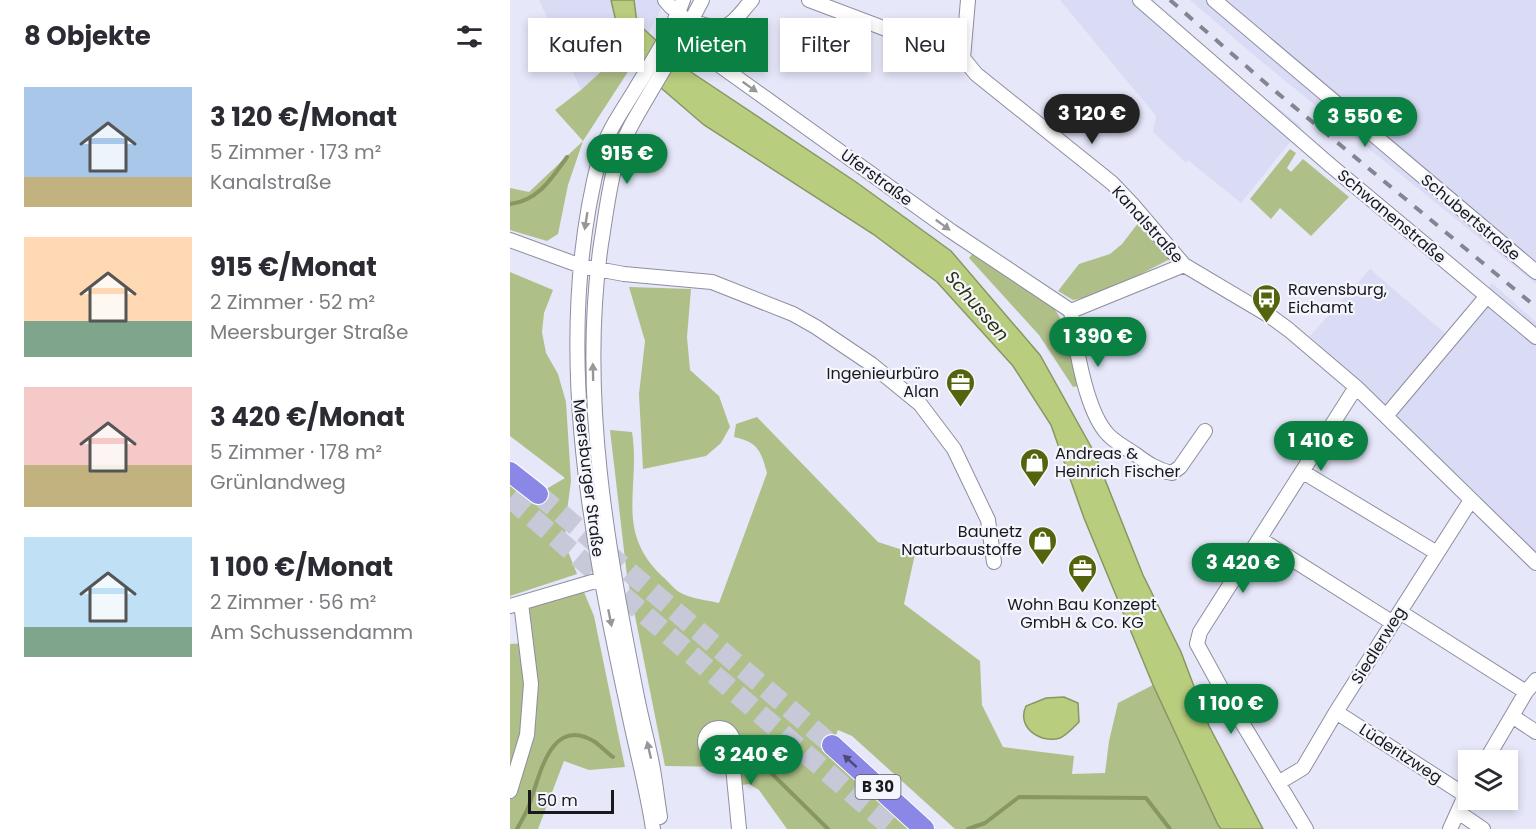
<!DOCTYPE html>
<html lang="de">
<head>
<meta charset="utf-8">
<style>
	:root { --surface:#fff; --page:#f7f7f7; --text:#2b2b33; --muted:#7c7c81; --accent:#0b8043 }
	body { margin:0; font-family:Poppins,sans-serif; background:var(--page); color:var(--text); height:100vh; display:flex; flex-direction:column; font-size:22px; white-space:nowrap }
	* { box-sizing:border-box; margin:0 }
	p { font-size:20px; color:var(--muted) }
	.icon { flex:none; width:33px; height:33px; fill:none; stroke:currentColor; stroke-width:2; stroke-linecap:round; stroke-linejoin:round }
	.map { position:relative; flex:1; overflow:hidden }
	.side { display:flex; flex-direction:column; background:var(--surface); width:510px }
	.side>* { flex:none }
	.top-card { position:absolute; left:18px; top:18px; width:570px; height:54px; display:flex; gap:12px }
	.buttons { position:absolute; left:948px; top:750px; display:grid; gap:12px }
	.buttons a { display:grid; place-items:center; width:60px; height:60px; border-radius:0px; background:var(--surface); box-shadow:0 3px 9px #0003; font-size:30px }
	.scale { position:absolute; left:18px; bottom:15px; width:86px; box-sizing:border-box; padding-left:6px; border:3px solid #18181e; border-top:0; font-size:16px; line-height:21px; white-space:nowrap; color:#18181e; -webkit-text-stroke:4px #f5f5fd; paint-order:stroke }
	.price { position:absolute; translate:-50% -51px; padding:0 14px; border-radius:21px; background:var(--accent); color:#fff; font-size:20px; line-height:39px; filter:drop-shadow(0 2px 3px #0008) }
	.price::after { content:''; position:absolute; left:50%; top:36px; width:18px; height:14px; margin-left:-9px; background:inherit; clip-path:polygon(0 0,100% 0,50% 100%) }
	.price.selected { background:#222; color:#fff }
	ul { padding:0; list-style:none }
	li { display:flex; align-items:center; gap:18px; height:150px; padding:0 24px }
	li span { display:grid; place-items:center; flex:none; width:168px; height:120px; border-radius:0px; color:#555 }
	li>.icon { margin-inline-start:auto }
	span .icon { width:72px; height:72px; fill:#fffc; stroke-width:1 }
	li b { font-size:26px }
	h2 { display:flex; justify-content:space-between; align-items:center; height:72px; padding:0 24px; font-size:26px }
	.chip { padding:0 21px; border-radius:0px; background:var(--surface); box-shadow:0 3px 9px #0003; font-size:21px; line-height:54px }
	.chip.selected { background:var(--accent); color:#fff }
	main { display:flex; flex:1; min-height:0 }
	.map>svg:first-child { display:block }
	.built { fill:#dadbf5 }
	.green { fill:#afbf88 }
	.water { fill:#b8ce7e; stroke:#889761; stroke-width:1.5 }
	.lines { fill:none; stroke-linecap:round; stroke-linejoin:round }
	.stream { stroke:#889761; stroke-width:4 }
	.highway-tunnel { stroke:#c7c8d8; stroke-width:20; stroke-dasharray:20 10; stroke-linecap:butt }
	.minor-casing { stroke:#8d8e9f; stroke-width:16 }
	.highway-casing { stroke:#fff; stroke-width:22 }
	.minor { stroke:#fff; stroke-width:14 }
	.highway { stroke:#8a87e6; stroke-width:20 }
	.rail { stroke:#858591; stroke-width:4; stroke-dasharray:10 10; stroke-linecap:butt }
	.oneway { fill:#97979a }
	.oneway2 { fill:#4b4a78 }
	.labels { text-anchor:middle; stroke-width:4.5; stroke-linejoin:round; paint-order:stroke }
	.shield { fill:#f5f5fd; stroke:#5a5a61; stroke-width:1.5 }
	.shield-label { font-size:15px; font-weight:bold; fill:#18181e }
	.street-label { font-size:16px; fill:#18181e; stroke:#f5f5fd }
	.poi-label { font-size:16px; fill:#18181e; stroke:#f5f5fd; text-anchor:start }
	.water-label { font-size:18px; font-style:italic; fill:#28300d; stroke:#f5f5fd }
</style>
</head>
<body>
<main>
<section class="side">
<h2>8 Objekte<svg class="icon" aria-label="filters" viewBox="0 0 24 24"><path d="M4 7h16M4 17h16"/><circle cx="9" cy="7" r="2"/><circle cx="15" cy="17" r="2"/></svg></h2>
<ul>
<li><span style="background:linear-gradient(#a9c7e8 75%,#c2b280 0)"><svg class="icon" aria-label="home" viewBox="0 0 24 24"><path d="M3 11l9-7 9 7M6 9v11h12V9"/></svg></span><div><b>3 120 €/Monat</b><p>5 Zimmer · 173 m²</p><p>Kanalstraße</p></div></li>
<li><span style="background:linear-gradient(#ffd9b3 70%,#7fa58c 0)"><svg class="icon" aria-label="home" viewBox="0 0 24 24"><path d="M3 11l9-7 9 7M6 9v11h12V9"/></svg></span><div><b>915 €/Monat</b><p>2 Zimmer · 52 m²</p><p>Meersburger Straße</p></div></li>
<li><span style="background:linear-gradient(#f6c9c9 65%,#c2b280 0)"><svg class="icon" aria-label="home" viewBox="0 0 24 24"><path d="M3 11l9-7 9 7M6 9v11h12V9"/></svg></span><div><b>3 420 €/Monat</b><p>5 Zimmer · 178 m²</p><p>Grünlandweg</p></div></li>
<li><span style="background:linear-gradient(#bfe0f5 75%,#7fa58c 0)"><svg class="icon" aria-label="home" viewBox="0 0 24 24"><path d="M3 11l9-7 9 7M6 9v11h12V9"/></svg></span><div><b>1 100 €/Monat</b><p>2 Zimmer · 56 m²</p><p>Am Schussendamm</p></div></li>
</ul>
</section>
<div class="map">
<svg width="1026" height="829" viewBox="0 0 1026 829">
	<rect width="100%" height="100%" fill="#e6e7f9"/>
	<path class="built" d="M 29,0 L 156,0 L 119,70 L 109,55 L 71,90 Z
		M 550,0 L 632,0 L 792,127 L 731,203 L 678,160 L 676,163 L 643,132 L 646,116 Z
		M 680,0 L 1026,0 L 1026,284 L 752,62 Z
		M 860,269 L 936,334 L 982,283 L 1026,322 L 1026,555 L 800,336 Z"/>
	<path class="green" d="M 109,55 L 119,70 L 73,141 L 58,185 L 48,234 L 37,241 L 0,230 L 0,188 L 19,192 L 73,141 L 45,110 L 71,90 Z
		M 780,149 L 786,153 L 777,168 L 781,172 L 793,159 L 839,197 L 801,236 L 770,208 L 761,219 L 740,199 Z
		M 629,222 L 662,258 L 590,295 L 563,300 L 548,291 L 569,264 L 600,254 L 612,244 Z
		M 463,253 L 542,306 C 560,327 563,360 569,386 L 563,387 L 529,335 L 459,258 Z
		M 0,272 L 43,290 L 34,313 L 32,332 L 36,353 L 48,374 L 56,402 L 61,481 L 55,526 L 57,549 L 67,574 L 0,596 L 0,482 L 21,498 L 55,478 L 0,436 Z
		M 119,287 L 181,289 L 177,337 L 180,370 L 209,396 L 220,427 L 211,443 L 196,456 L 133,469 L 129,394 L 135,341 Z
		M 247,417 L 368,542 L 405,554 L 394,604 L 470,661 L 472,705 L 493,747 L 564,756 L 562,774 L 595,773 L 599,741 L 608,703 L 643,685 L 711,829 L 445,829 L 342,736 L 328,730 L 318,754 L 402,829 L 277,829 L 249,790 L 239,784 L 225,786 L 223,767 L 155,766 L 117,576 L 100,430 L 122,432 C 131,488 104,530 152,576 C 158,581 165,591 173,594 C 183,599 197,600 209,603 L 257,473 C 251,451 248,442 224,437 L 226,424 Z
		M 71,585 L 84,616 L 115,767 L 79,770 L 54,761 L 28,829 L 0,829 L 0,644 L 16,643 L 11,603 Z"/>
	<path class="water" d="M 101,0 L 124,0 L 127,23 L 181,72 L 346,182 L 441,251 L 530,355 L 584,452 L 633,575 L 671,652 L 699,726 L 753,829 L 711,829 L 708,825 L 643,685 L 574,518 L 541,425 L 503,366 L 427,282 L 363,234 L 194,125 L 114,56 Z
		M 554,697 L 568,703 L 569,722 C 564,727 557,735 550,738 C 530,744 506,727 516,706 L 536,698 Z"/>
	<g class="lines">
		<path class="stream" d="M 113,69 L 126,63
			M 0,204 C 28,201 42,178 57,157
			M 245,757 L 318,829
			M 7,829 C 11,822 15,815 18,808 C 29,781 39,713 85,742 C 91,746 97,753 103,757
			M 458,829 L 475,823 L 509,797 L 636,798 L 660,829"/>
		<path class="highway-tunnel" d="M 28,494 L 322,745
			M 0,498 L 383,829"/>
		<defs>
			<path id="minor" d="M 155,0 L 160,6 L 173,17
				M 299,0 L 453,58
				M 458,0 L 453,58 L 466,74 L 602,183 L 622,204 L 674,265 L 760,316 L 779,330 L 846,387 L 1026,563
				M 630,0 L 820,165 L 1026,337
				M 704,0 L 1026,272
				M 191,24 C 221,33 223,21 242,0
				M 197,26 L 205,62 L 441,231 L 561,311 C 565,343 575,406 595,431 C 602,441 615,447 625,454 C 637,463 647,470 662,473 L 670,467 L 695,431
				M 0,240 L 71,266 L 114,274 L 202,282 L 283,314 L 306,327 L 361,364 L 410,404 L 444,449 L 478,520 L 484,562
				M 561,311 L 674,265
				M 876,416 L 977,296
				M 793,472 L 927,553
				M 750,539 L 883,623
				M 0,606 L 99,577
				M 890,612 L 1016,692
				M 826,712 L 955,795
				M 1002,716 L 1026,732
				M195 742a14 14 0 1 1 28 0a14 14 0 1 1-28 0Z
				M 216,754 L 223,767 L 229,829
				M 976,760 L 1016,692 L 1026,680
				M 768,783 L 793,768 L 826,712 L 961,500
				M 0,791 L 17,735 L 21,684 L 11,603
				M 948,812 L 973,829
				M 150,817 C 147,798 145,778 141,759 C 137,740 132,721 128,702 C 98,551 69,397 91,244 C 96,214 99,184 108,155 C 116,131 129,112 141,91 C 159,61 176,31 192,0
				M 143,829 C 137,788 126,749 118,709 C 79,529 42,338 90,156 C 97,131 113,110 126,88 C 143,60 162,31 173,0
				M 796,829 L 710,686 L 687,644 L 690,632 L 846,387
				M 940,829 L 958,789"/>
			<path id="highway" d="M 0,472 L 28,494
				M 322,745 L 414,829"/>
		</defs>
		<use href="#minor" class="minor-casing"/>
		<use href="#highway" class="highway-casing"/>
		<use href="#minor" class="minor"/>
		<use href="#highway" class="highway"/>
		<path class="rail" d="M 660,0 L 759,86 L 1026,307"/>
	</g>
	<defs><path id="oneway-solid" d="M-6-.8H1V-3.2L6.5 0L1 3.2V.8H-6Z" transform="scale(1.5)"/></defs>
	<g class="oneway">
		<use href="#oneway-solid" transform="translate(240 87) rotate(35)"/>
		<use href="#oneway-solid" transform="translate(76 221) rotate(99)"/>
		<use href="#oneway-solid" transform="translate(433 225) rotate(36)"/>
		<use href="#oneway-solid" transform="translate(83 372) rotate(-91)"/>
		<use href="#oneway-solid" transform="translate(100 618) rotate(79)"/>
		<use href="#oneway-solid" transform="translate(139 750) rotate(-103)"/>
	</g>
	<use class="oneway2" href="#oneway-solid" transform="translate(340 761) rotate(-138)"/>
	<defs>
		<symbol id="bus-pin" viewBox="-11 -11 22 30"><path d="M0 17L-7.5 6A9.5 9.5 0 1 1 7.5 6Z" fill="#53640d" stroke="#f5f5fd"/><path d="M-5-6H5V4H4V6H2V4H-2V6H-4V4H-5ZM-3.5-4V0h7V-4ZM-3.5 1.2v1.5H-2V1.2ZM2 1.2v1.5H3.5V1.2Z" fill="#fff"/></symbol>
		<symbol id="office-pin" viewBox="-11 -11 22 30"><path d="M0 17L-7.5 6A9.5 9.5 0 1 1 7.5 6Z" fill="#53640d" stroke="#f5f5fd"/><path d="M-6-3h4V-5.5h4V-3h4V5H-6ZM-1-4.5V-3h2v-1.5ZM-6 0V1H6V0Z" fill="#fff"/></symbol>
		<symbol id="shop-pin" viewBox="-11 -11 22 30"><path d="M0 17L-7.5 6A9.5 9.5 0 1 1 7.5 6Z" fill="#53640d" stroke="#f5f5fd"/><path d="M-5-2.5h2.3a2.7 3.5 0 0 1 5.4 0H5L5.5 6h-11ZM-1.5-2.5h3a1.5 2.3 0 0 0-3 0Z" fill="#fff"/></symbol>
	</defs>
	<g fill-rule="evenodd">
		<use href="#bus-pin" x="740" y="282" width="33" height="45"/>
		<use href="#office-pin" x="434" y="366" width="33" height="45"/>
		<use href="#shop-pin" x="508" y="446" width="33" height="45"/>
		<use href="#shop-pin" x="516" y="524" width="33" height="45"/>
		<use href="#office-pin" x="556" y="552" width="33" height="45"/>
	</g>
	<g class="labels">
		<rect class="shield" x="345.5" y="775" width="45" height="24" rx="4.5"/>
		<g class="shield-label">
			<text x="368" y="792">B 30</text>
		</g>
		<g class="street-label">
			<text transform="translate(367 177) rotate(36)" y="6">Uferstraße</text>
			<text transform="translate(882 216) rotate(40)" y="6">Schwanenstraße</text>
			<text transform="translate(961 217) rotate(40)" y="6">Schubertstraße</text>
			<text transform="translate(638 224) rotate(48)" y="6">Kanalstraße</text>
			<text transform="translate(79 478) rotate(83)" y="6">Meersburger Straße</text>
			<text transform="translate(868 645) rotate(-58)" y="6">Siedlerweg</text>
			<text transform="translate(891 753) rotate(33)" y="6">Lüderitzweg</text>
		</g>
		<g class="poi-label">
			<text x="778" y="295">Ravensburg,<tspan x="778" dy="18">Eichamt</tspan></text>
			<text x="429" y="379" text-anchor="end">Ingenieurbüro<tspan x="429" dy="18">Alan</tspan></text>
			<text x="545" y="459">Andreas &amp;<tspan x="545" dy="18">Heinrich Fischer</tspan></text>
			<text x="512" y="537" text-anchor="end">Baunetz<tspan x="512" dy="18">Naturbaustoffe</tspan></text>
			<text x="572" y="610" text-anchor="middle">Wohn Bau Konzept<tspan x="572" dy="18">GmbH &amp; Co. KG</tspan></text>
		</g>
		<g class="water-label">
			<text transform="translate(467 306) rotate(49)" y="6">Schussen</text>
		</g>
	</g>
</svg>
<div class="buttons">
<a><svg class="icon" aria-label="layers" viewBox="0 0 24 24"><path d="M12 4l9 5-9 5-9-5zM3 14l9 5 9-5"/></svg></a>
</div>
<div class="scale">50 m</div>
<b class="price selected" style="left:582px;top:145px">3 120 €</b>
<b class="price" style="left:855px;top:148px">3 550 €</b>
<b class="price" style="left:117px;top:185px">915 €</b>
<b class="price" style="left:588px;top:368px">1 390 €</b>
<b class="price" style="left:811px;top:472px">1 410 €</b>
<b class="price" style="left:733px;top:594px">3 420 €</b>
<b class="price" style="left:721px;top:735px">1 100 €</b>
<b class="price" style="left:241px;top:786px">3 240 €</b>
<div class="top-card">
<a class="chip">Kaufen</a>
<a class="chip selected">Mieten</a>
<a class="chip">Filter</a>
<a class="chip">Neu</a>
</div>
</div>
</main>
</body>
</html>
